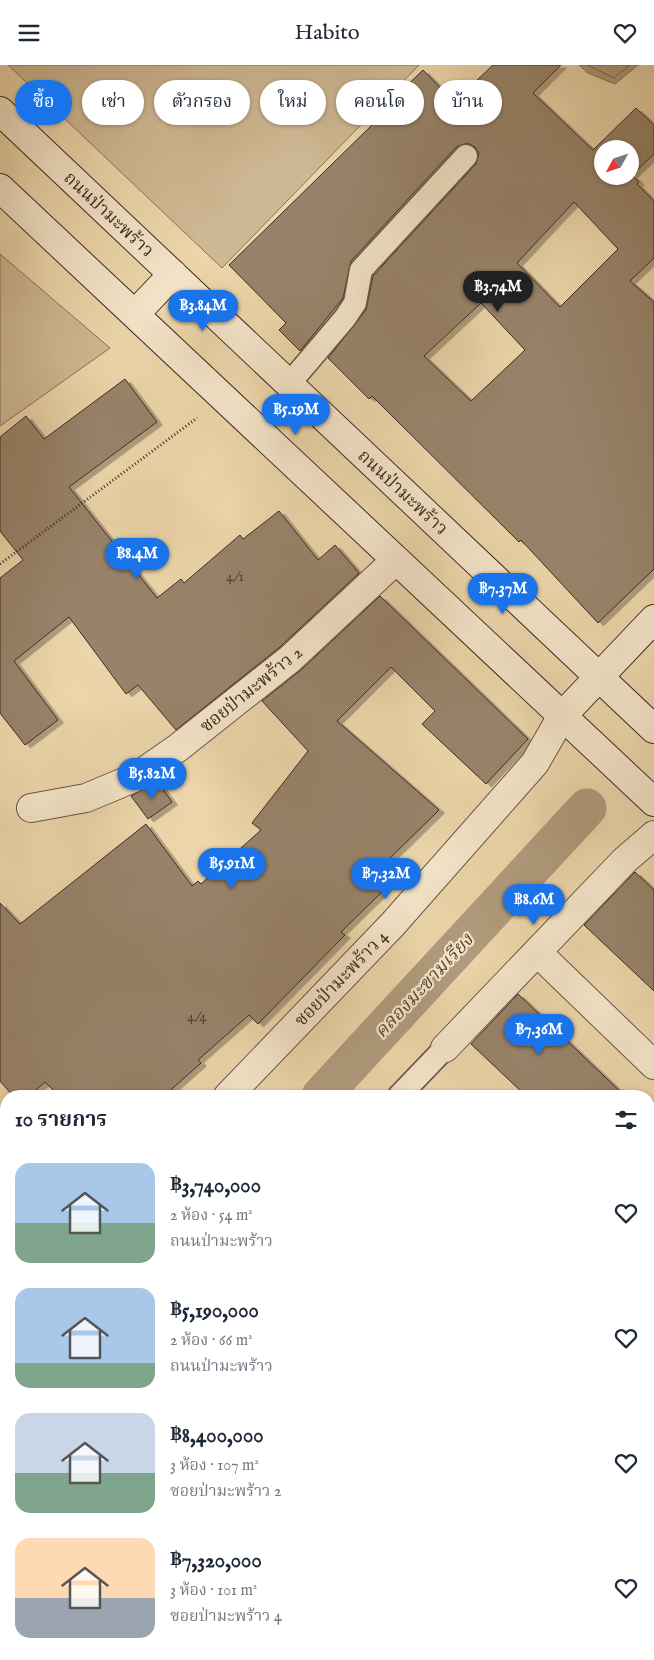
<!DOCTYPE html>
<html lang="th">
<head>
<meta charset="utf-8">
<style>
	:root { --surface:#fff; --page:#f6f6f7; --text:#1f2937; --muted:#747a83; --accent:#1a73e8 }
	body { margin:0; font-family:"IM FELL English","Noto Serif Thai",serif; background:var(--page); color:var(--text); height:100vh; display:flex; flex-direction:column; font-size:19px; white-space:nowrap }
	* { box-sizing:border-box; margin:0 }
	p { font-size:16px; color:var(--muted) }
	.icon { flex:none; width:28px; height:28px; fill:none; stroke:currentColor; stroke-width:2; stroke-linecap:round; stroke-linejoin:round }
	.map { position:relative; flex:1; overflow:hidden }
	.details { position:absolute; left:0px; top:1025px; width:655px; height:570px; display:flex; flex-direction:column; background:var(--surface); border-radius:20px 20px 0 0; box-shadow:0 1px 4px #0004 }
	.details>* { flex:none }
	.top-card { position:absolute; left:15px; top:15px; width:625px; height:45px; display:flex; gap:10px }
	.needle { width:32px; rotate:230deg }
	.tools { position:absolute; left:594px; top:75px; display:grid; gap:10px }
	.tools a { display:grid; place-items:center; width:45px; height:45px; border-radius:50%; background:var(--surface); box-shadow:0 1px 4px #0004; font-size:25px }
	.price { position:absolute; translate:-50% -42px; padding:0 11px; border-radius:18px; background:var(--accent); color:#fff; font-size:16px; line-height:32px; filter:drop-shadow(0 1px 2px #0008) }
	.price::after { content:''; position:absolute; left:50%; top:30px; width:15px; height:11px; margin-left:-8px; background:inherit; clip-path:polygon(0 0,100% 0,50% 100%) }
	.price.on { background:#222; color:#fff }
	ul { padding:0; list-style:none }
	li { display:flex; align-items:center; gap:15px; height:125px; padding:0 15px }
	li span { display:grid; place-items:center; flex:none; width:140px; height:100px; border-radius:15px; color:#555 }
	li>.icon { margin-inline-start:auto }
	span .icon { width:60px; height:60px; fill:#fffc; stroke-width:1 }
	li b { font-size:21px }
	h2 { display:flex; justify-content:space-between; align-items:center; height:60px; padding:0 15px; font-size:21px }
	.tag { padding:0 18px; border-radius:22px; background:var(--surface); box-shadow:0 1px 4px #0004; font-size:18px; line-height:45px }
	.tag.on { background:var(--accent); color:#fff }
	header { display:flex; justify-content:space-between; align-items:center; height:65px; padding:0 15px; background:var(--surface); font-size:22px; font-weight:600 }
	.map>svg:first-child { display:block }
	.green { fill:#ceb893; stroke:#86725c }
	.water { fill:#b09b7c; stroke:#826e59 }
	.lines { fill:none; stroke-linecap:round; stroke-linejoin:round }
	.shore { stroke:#766350; stroke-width:1 }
	.canal { stroke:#b09b7c; stroke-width:39 }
	.building { fill:#98836a; stroke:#3d2b24; fill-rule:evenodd; filter:url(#shadow) }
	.lane-casing { stroke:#695646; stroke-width:25 }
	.street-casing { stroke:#695646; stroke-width:30 }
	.secondary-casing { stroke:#3d2b24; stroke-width:30 }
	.path { stroke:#3d2b24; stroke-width:3; stroke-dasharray:1 2.5; stroke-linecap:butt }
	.lane { stroke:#f3e4c8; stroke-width:22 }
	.street { stroke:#f3e4c8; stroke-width:28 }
	.secondary { stroke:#f3e4c8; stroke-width:28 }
	.labels { text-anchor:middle; stroke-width:4.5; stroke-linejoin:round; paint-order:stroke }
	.number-label { font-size:15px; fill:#544136 }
	.street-label { font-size:18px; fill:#3d2b24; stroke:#f3e4c8 }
	.water-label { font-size:19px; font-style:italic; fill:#5a473a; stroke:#f3e4c8 }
</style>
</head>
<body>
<header><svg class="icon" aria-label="menu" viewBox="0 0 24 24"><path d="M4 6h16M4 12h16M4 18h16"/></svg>Habito<svg class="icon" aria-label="heart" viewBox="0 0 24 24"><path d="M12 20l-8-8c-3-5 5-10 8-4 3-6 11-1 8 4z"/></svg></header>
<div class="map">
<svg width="654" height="1595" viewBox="0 0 654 1595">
	<defs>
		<filter id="shadow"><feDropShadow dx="5.5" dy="3" stdDeviation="0" flood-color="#0004"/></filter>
	</defs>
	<rect width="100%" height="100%" fill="#ecd5aa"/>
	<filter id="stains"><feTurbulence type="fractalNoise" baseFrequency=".004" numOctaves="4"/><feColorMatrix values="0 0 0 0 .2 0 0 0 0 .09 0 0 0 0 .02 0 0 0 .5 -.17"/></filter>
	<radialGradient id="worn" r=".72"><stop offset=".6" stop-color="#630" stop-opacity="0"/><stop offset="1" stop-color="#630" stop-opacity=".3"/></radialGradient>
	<path class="green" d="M 8,0 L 419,0 L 222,203 Z
		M 0,189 L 110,283 L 0,361 Z"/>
	<path class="water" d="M 579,0 L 638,0 L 615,19 L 588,8 Z
		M 0,1076 L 6,1083 L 6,1155 L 0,1147 Z
		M 365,1589 L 436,1589 L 441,1595 L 370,1595 Z"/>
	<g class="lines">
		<path class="shore" d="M 587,0 L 614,13 L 630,0"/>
		<path class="canal" d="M 321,1031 L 587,743"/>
	</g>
	<path class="building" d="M 493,0 L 561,0 L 533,28 L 593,85 L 636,43 L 654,60 L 654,89 L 632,110 L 639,117 L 637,119 L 654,136 L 654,193 L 630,216 L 654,237 L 654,504 L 598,558 L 521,475 L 519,477 L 372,331 L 369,334 L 328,293 L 366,245 L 373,211 L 476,99 L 479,88 L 475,82 L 468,78 L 456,82 L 351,196 L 343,233 L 300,286 L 279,265 L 286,258 L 229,200 L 373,59 L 370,56 L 423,5 L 454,37 ZM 602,84 L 630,84 L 630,111 L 602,111 ZM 574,137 L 618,184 L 560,242 L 517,198 ZM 481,238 L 525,285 L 471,336 L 424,291 Z
		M 125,314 L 157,357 L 69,422 L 157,533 L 181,514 L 184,518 L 240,470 L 243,474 L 279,446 L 318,495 L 335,480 L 359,508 L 280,582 L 176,665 L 138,620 L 126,629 L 69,552 L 14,596 L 58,655 L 25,680 L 0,648 L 0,513 L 23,495 L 0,466 L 0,372 L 26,351 L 44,374 Z
		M 380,531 L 528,674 L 486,719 L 422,659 L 435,646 L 391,602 L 337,656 L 439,745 L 376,807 L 389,820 L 341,867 L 345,870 L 258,959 L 249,950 L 198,995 L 201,998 L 164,1031 L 59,1031 L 45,1017 L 29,1031 L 13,1031 L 0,1016 L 0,838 L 20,859 L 146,759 L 192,821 L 198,816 L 201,819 L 261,765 L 252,758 L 308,686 L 262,636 L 301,605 Z
		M 157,716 L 172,737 L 148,754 L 131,731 Z
		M 635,807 L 654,825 L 654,926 L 584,860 Z
		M 518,929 L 625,1031 L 526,1031 L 471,979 Z"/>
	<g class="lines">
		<defs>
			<path id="lane" d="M 289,319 L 345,253 L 355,238 L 361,205 L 466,91
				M 399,1031 L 445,983
				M 649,1136 L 654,1130
				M 649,1530 L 654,1535
				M 511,1589 L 516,1595"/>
			<path id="street" d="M 31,743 L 86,733 L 136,712 L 179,682 L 290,594 L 396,495
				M 538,888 L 654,1000
				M 445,983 L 625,795 L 654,770
				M 228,1031 L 393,859 L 535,698 L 562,651
				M 0,1249 L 6,1244"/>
			<path id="secondary" d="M 0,46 L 654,664
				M 0,123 L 654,737
				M 135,249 L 173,209
				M 562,651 L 654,554"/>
		</defs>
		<use href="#lane" class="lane-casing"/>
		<use href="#street" class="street-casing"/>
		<use href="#secondary" class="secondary-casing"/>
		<path class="path" d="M 0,499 L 197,353
			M 207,1595 L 213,1589"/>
		<use href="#lane" class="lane"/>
		<use href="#street" class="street"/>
		<use href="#secondary" class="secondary"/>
	</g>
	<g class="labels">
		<g class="number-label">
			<text x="235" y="516">4/1</text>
			<text x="197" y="956">4/4</text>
		</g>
		<g class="street-label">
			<text transform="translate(109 149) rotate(43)" y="6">ถนนป่ามะพร้าว</text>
			<text transform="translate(403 427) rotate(43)" y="6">ถนนป่ามะพร้าว</text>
			<text transform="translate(251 624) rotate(-39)" y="6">ซอยป่ามะพร้าว 2</text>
			<text transform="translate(341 913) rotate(-46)" y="6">ซอยป่ามะพร้าว 4</text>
		</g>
		<g class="water-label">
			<text transform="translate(423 920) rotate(-47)" y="7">คลองมะขามเรียง</text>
		</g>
	</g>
	<rect width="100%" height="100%" filter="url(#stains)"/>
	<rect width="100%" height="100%" fill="url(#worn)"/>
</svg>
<div class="tools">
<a><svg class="needle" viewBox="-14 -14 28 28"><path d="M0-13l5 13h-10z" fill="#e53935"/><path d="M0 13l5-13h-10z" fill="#747a83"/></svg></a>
</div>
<b class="price on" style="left:498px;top:248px">฿3.74M</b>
<b class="price" style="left:203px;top:267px">฿3.84M</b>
<b class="price" style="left:296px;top:371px">฿5.19M</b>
<b class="price" style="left:137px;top:515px">฿8.4M</b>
<b class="price" style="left:503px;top:550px">฿7.37M</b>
<b class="price" style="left:152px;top:735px">฿5.82M</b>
<b class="price" style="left:232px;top:825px">฿5.91M</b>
<b class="price" style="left:386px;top:835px">฿7.32M</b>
<b class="price" style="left:534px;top:861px">฿8.6M</b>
<b class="price" style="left:539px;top:991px">฿7.36M</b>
<div class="top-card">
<a class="tag on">ซื้อ</a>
<a class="tag">เช่า</a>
<a class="tag">ตัวกรอง</a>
<a class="tag">ใหม่</a>
<a class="tag">คอนโด</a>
<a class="tag">บ้าน</a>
</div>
<section class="details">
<h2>10 รายการ<svg class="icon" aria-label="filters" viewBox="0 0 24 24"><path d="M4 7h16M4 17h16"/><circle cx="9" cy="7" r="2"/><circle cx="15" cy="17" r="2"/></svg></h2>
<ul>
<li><span style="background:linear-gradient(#a9c7e8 60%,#7fa58c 0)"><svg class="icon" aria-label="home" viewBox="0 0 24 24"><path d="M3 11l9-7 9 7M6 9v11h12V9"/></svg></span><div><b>฿3,740,000</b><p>2 ห้อง · 54 m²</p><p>ถนนป่ามะพร้าว</p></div><svg class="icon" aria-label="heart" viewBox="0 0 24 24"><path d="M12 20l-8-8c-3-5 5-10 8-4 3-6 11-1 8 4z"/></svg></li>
<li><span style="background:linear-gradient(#a9c7e8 75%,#7fa58c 0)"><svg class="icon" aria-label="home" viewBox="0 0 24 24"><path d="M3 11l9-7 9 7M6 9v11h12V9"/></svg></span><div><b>฿5,190,000</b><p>2 ห้อง · 66 m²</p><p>ถนนป่ามะพร้าว</p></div><svg class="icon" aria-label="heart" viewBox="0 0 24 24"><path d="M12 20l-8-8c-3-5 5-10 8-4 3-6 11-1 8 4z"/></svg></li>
<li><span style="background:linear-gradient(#c9d6e8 60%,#7fa58c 0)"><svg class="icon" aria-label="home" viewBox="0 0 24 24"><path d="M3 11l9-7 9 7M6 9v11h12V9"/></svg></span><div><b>฿8,400,000</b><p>3 ห้อง · 107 m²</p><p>ซอยป่ามะพร้าว 2</p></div><svg class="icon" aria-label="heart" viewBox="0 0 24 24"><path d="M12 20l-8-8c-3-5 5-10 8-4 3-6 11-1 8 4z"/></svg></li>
<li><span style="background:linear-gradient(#ffd9b3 60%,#9aa5b1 0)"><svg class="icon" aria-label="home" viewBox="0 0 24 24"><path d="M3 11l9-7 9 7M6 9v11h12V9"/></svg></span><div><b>฿7,320,000</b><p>3 ห้อง · 101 m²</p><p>ซอยป่ามะพร้าว 4</p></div><svg class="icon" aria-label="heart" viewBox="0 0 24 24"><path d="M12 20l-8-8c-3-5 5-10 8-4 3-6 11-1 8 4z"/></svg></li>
</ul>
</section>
</div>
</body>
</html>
